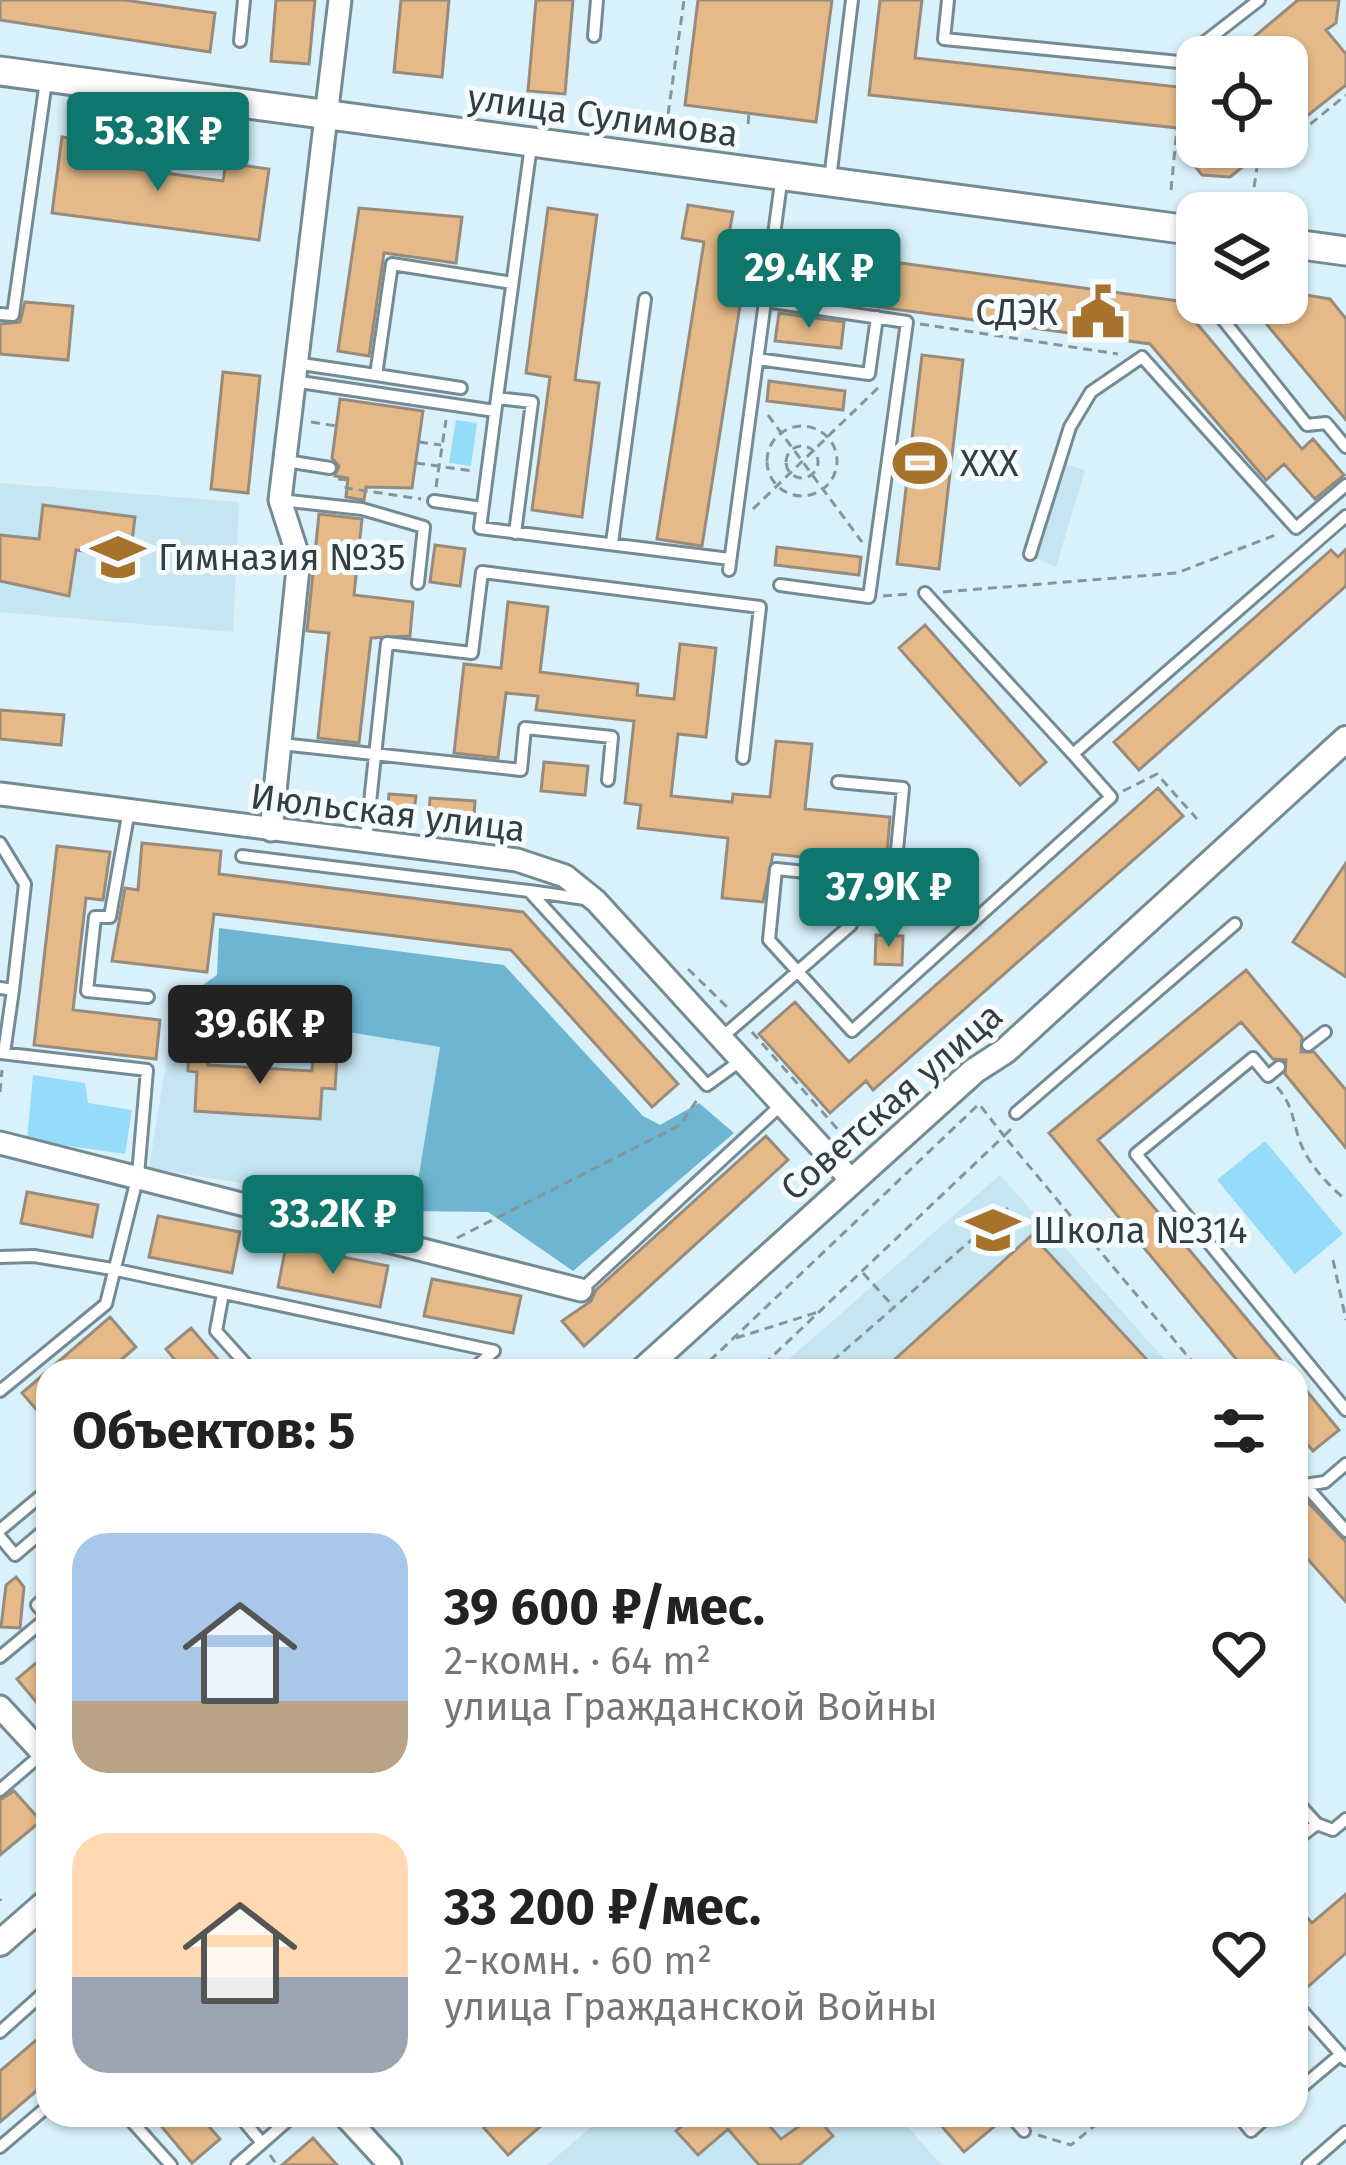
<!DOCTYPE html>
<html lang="ru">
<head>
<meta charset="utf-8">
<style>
	:root { --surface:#fff; --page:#f2f2f2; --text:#222; --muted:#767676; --accent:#0f766e }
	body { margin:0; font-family:"Fira Sans",sans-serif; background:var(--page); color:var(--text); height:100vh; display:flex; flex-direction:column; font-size:45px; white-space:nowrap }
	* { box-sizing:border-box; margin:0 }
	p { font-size:39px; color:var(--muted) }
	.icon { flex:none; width:66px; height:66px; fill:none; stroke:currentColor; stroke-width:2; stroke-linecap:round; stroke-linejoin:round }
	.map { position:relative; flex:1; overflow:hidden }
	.details { position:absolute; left:36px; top:1359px; width:1272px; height:768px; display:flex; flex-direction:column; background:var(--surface); border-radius:36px; box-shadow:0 3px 9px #0004 }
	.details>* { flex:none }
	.buttons { position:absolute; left:1176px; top:36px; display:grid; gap:24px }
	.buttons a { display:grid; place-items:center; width:132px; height:132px; border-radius:24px; background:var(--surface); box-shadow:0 3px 9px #0004; font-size:60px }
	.price { position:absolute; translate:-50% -102px; padding:0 27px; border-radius:12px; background:var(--accent); color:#fff; font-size:39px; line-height:78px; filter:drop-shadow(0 3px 6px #0008) }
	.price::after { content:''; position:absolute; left:50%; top:72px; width:36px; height:27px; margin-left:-18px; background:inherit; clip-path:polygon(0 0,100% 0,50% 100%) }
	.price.selected { background:#222; color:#fff }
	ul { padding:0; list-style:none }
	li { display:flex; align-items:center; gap:36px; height:300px; padding:0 36px }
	li span { display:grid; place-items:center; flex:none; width:336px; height:240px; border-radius:36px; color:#555 }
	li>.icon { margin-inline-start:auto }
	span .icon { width:144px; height:144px; fill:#fffc; stroke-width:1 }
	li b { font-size:51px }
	h2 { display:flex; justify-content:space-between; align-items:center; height:144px; padding:0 36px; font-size:51px }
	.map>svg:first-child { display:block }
	.built { fill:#c4e5f1 }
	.green { fill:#94dcf9 }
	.forest { fill:#6db5d0 }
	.building { fill:#e5ba88; stroke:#998b7b; stroke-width:3 }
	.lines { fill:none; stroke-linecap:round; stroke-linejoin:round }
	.service-casing { stroke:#758b94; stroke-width:16 }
	.minor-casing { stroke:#758b94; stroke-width:27 }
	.tertiary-casing { stroke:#758b94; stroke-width:30 }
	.secondary-casing { stroke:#758b94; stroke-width:33 }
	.path { stroke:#84959c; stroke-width:3; stroke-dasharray:9 6; stroke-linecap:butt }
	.service { stroke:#fff; stroke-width:10 }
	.minor { stroke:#fff; stroke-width:21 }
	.tertiary { stroke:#fff; stroke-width:24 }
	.secondary { stroke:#fff; stroke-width:27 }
	.labels { text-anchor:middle; stroke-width:10; stroke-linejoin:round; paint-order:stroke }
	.street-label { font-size:36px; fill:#343d41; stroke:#f6fbfd }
	.poi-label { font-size:36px; fill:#343d41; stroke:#f6fbfd; text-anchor:start }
</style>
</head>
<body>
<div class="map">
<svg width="1346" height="2165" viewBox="0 0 1346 2165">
	<rect width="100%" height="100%" fill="#d9f1fb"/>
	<path class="built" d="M 1062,463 L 1085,470 L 1056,567 L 1034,557 Z
		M 0,483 L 239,502 L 233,632 L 0,612 Z
		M 176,1004 L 440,1047 L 413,1211 L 149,1168 Z
		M 1000,1175 L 1175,1371 L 775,1371 Z
		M 605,2115 L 898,2115 L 941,2165 L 547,2165 Z"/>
	<path class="green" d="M 456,420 L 477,423 L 471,466 L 449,463 Z
		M 33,1075 L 85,1083 L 88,1103 L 132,1110 L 125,1154 L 27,1140 Z
		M 1265,1141 L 1343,1234 L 1295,1274 L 1217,1180 Z"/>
	<path class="forest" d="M 219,928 L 504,965 L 643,1116 L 660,1125 L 699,1103 L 734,1133 L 573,1271 L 488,1212 L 413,1211 L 440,1047 L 176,1004 L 217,975 Z"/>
	<path class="building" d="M 0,0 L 124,0 L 215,13 L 210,52 L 0,20 Z
		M 276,0 L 315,0 L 309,64 L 271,61 Z
		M 401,0 L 449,0 L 442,77 L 394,72 Z
		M 536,0 L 573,0 L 565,94 L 528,91 Z
		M 698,0 L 832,0 L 816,122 L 685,105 Z
		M 880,0 L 922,0 L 915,58 L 1197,89 L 1197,130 L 869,95 Z
		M 1298,0 L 1339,0 L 1336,23 L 1326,30 L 1346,54 L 1346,85 L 1287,132 L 1287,57 L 1230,57 Z
		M 62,137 L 110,143 L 107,165 L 223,181 L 226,163 L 269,169 L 259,240 L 52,213 Z
		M 1180,147 L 1268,147 L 1230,177 L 1202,175 Z
		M 688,205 L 733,212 L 727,245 L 749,249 L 702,546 L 657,539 L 704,242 L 682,238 Z
		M 359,208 L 462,217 L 456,263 L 384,253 L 369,356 L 338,351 Z
		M 548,208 L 597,215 L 575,380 L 599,383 L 582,517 L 532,510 L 550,377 L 526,373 Z
		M 791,248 L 1178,301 L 1302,449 L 1313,439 L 1344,475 L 1315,499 L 1284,464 L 1266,480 L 1150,344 L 784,294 Z
		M 1287,292 L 1330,299 L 1346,319 L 1346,420 L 1249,303 L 1287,303 Z
		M 25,302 L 73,306 L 68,360 L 0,354 L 0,324 L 20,322 Z
		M 779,313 L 844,322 L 841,348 L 775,341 Z
		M 922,355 L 963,360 L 939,569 L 897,564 Z
		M 223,372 L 260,376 L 248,493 L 211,489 Z
		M 769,381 L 845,391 L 843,410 L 767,401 Z
		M 340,399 L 423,411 L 412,488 L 366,487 L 364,500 L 346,497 L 348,478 L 335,476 L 339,466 L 332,458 Z
		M 43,505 L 135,517 L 130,557 L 76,550 L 69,596 L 0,581 L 0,535 L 39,539 Z
		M 319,514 L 362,519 L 354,595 L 413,602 L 410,636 L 371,638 L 359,743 L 318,738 L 329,633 L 307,631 Z
		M 435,545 L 465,549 L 460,586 L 430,582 Z
		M 777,547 L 861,557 L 859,575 L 775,565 Z
		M 1346,549 L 1346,586 L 1139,770 L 1114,742 L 1331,550 L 1338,557 Z
		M 508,602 L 548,607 L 540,672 L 638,684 L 637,695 L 674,699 L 680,644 L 716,648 L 706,737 L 678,734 L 671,796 L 732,802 L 733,794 L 770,797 L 776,741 L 812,744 L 805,809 L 890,817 L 886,865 L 773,854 L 763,902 L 722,898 L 728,838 L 638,828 L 641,805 L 625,803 L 634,721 L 536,710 L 538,696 L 506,693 L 498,758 L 454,753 L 464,664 L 501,668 Z
		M 925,625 L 1046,762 L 1020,785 L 899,648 Z
		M 0,710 L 64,715 L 61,745 L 0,739 Z
		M 544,762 L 588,766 L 585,795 L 541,791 Z
		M 1158,788 L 1183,816 L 873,1090 L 866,1081 L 830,1113 L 759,1034 L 795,1002 L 849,1062 Z
		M 389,794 L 416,796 L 413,819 L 387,817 Z
		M 430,798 L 475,801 L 474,816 L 429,812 Z
		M 142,843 L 221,851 L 219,874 L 523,912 L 678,1084 L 652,1107 L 511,950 L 214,914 L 207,972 L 112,961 L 125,888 L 138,890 Z
		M 57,846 L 110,852 L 103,900 L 86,898 L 73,1010 L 160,1020 L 156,1059 L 34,1045 Z
		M 1346,863 L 1346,977 L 1293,942 Z
		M 876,935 L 903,936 L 902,965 L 875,964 Z
		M 1246,970 L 1302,1037 L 1301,1052 L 1314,1052 L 1346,1090 L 1346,1148 L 1285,1074 L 1286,1060 L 1273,1059 L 1241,1022 L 1098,1140 L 1290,1371 L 1246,1371 L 1049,1133 Z
		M 189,1043 L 210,1044 L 208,1065 L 312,1071 L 313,1056 L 337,1057 L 335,1089 L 322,1088 L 320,1119 L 195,1111 L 197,1072 L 188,1071 Z
		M 766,1136 L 788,1160 L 584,1346 L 562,1321 L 591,1301 L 596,1290 Z
		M 27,1192 L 98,1205 L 92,1237 L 21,1223 Z
		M 158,1216 L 240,1232 L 232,1273 L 149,1257 Z
		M 1032,1235 L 1150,1363 L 1140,1371 L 882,1371 Z
		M 286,1246 L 388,1266 L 380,1307 L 278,1287 Z
		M 432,1279 L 521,1296 L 513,1333 L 424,1316 Z
		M 110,1317 L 136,1347 L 108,1371 L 48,1371 L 48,1423 L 22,1393 Z
		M 191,1328 L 228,1371 L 184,1371 L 166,1349 Z
		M 1296,1378 L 1339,1430 L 1313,1451 L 1296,1431 Z
		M 1296,1490 L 1346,1542 L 1346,1602 L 1296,1546 Z
		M 16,1577 L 24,1587 L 20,1628 L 1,1627 L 6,1585 Z
		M 48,1653 L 48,1716 L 17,1679 Z
		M 14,1791 L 41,1821 L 0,1855 L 0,1800 Z
		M 1346,1894 L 1346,1953 L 1303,1991 L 1296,1982 L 1296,1905 L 1312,1923 Z
		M 48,2030 L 48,2081 L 0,2122 L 0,2071 Z
		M 152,2115 L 199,2115 L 220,2139 L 192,2163 Z
		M 498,2115 L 553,2115 L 508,2155 L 484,2128 Z
		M 695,2115 L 760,2115 L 781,2139 L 815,2115 L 833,2136 L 799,2165 L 759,2165 L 728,2129 L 698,2155 L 676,2131 Z
		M 932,2115 L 987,2115 L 996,2125 L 964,2152 Z
		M 313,2138 L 337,2165 L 282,2165 Z"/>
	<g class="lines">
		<defs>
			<path id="service" d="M 948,0 L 944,39 L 1179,62 L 1259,0
				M 594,36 L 597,0
				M 240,41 L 244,0
				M 830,179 L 852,0
				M 765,301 L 907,322 L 869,597 L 780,585
				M 1213,307 L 1307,425 L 1326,423 L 1346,447
				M 0,314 L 13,315 L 46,81
				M 757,359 L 869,374 L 877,317
				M 295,363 L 376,375 L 392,264 L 512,283
				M 376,375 L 461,388
				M 293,381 L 495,411
				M 497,398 L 480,528 L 730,559
				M 286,461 L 330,468
				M 280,500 L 362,509 L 424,527 L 418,583
				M 434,501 L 482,508
				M 515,533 L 532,402 L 497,398 L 531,145
				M 612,543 L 645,299
				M 1030,554 L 1070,427 L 1091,392 L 1142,357 L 1296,528 L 1346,485
				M 729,570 L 782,175
				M 925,593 L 1073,754
				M 281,744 L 521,770 L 525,728 L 612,737 L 608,780
				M 838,782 L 903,788 L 894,881 L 856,877
				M 129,810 L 110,917 L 95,917 L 87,991 L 148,997
				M 366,840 L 387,643 L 472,653 L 482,572 L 760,607 L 743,758
				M 0,843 L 25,884 L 13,990 L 0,988
				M 242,856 L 529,891 L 707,1085 L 743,1059
				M 529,891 L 585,899
				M 722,1037 C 766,1000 808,962 851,925 L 856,877 L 776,869 L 769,940 L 852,1031 L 1111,797 L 1073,754 L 1346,516
				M 1308,1045 L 1325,1032
				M 0,1053 L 147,1070 L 138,1175 L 106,1304 L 0,1391
				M 4,1053 L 13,990
				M 1279,1067 L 1268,1076 L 1253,1058 L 1136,1154 L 1346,1410
				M 1016,1113 L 1235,924
				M 0,1257 L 34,1256 L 112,1269 L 494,1351 L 471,1371
				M 581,1290 L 781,1105
				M 223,1293 L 216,1331 L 252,1371
				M 1296,1475 L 1346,1531
				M 1304,1485 L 1325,1482 L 1346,1464
				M 0,1530 L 48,1490
				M 0,1537 L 15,1555 L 48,1527
				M 0,1657 L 48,1617 L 37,1605 L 48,1595
				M 0,1790 L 43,1753
				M 1296,1801 L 1317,1824 L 1296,1840
				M 1317,1824 L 1333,1830 L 1346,1819
				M 1296,2004 L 1346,2060
				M 0,2032 L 48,1989
				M 1296,2092 L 1341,2054
				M 126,2115 L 171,2165
				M 239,2115 L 262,2143
				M 1010,2115 L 1024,2131
				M 1238,2115 L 1251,2131 L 1269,2115
				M 0,2147 L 48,2106
				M 237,2165 L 294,2115
				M 1308,2165 L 1346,2132"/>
			<path id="minor" d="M 0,794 L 517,860 L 565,876 L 596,901 L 851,1180
				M 271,830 L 299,559 L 280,500 L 340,0
				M 0,1143 L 581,1290
				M 0,1707 L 48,1759
				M 344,2115 L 390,2165"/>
			<path id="tertiary" d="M 642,1371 L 974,1071 L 1005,1051 L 1346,739
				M 0,1943 L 48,1901"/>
			<path id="secondary" d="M 0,71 L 1197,231
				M 1287,243 L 1346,251"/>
		</defs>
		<use href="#service" class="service-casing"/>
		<use href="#minor" class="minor-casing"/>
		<use href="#tertiary" class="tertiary-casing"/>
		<use href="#secondary" class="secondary-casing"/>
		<path class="path" d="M 748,124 L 749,114
			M 666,129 L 684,0
			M 1287,143 L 1346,95
			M 1171,190 L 1177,128
			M 1252,202 L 1257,167 L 1281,147
			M 920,324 L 1118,354
			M 768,415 L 862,542
			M 311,422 L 336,426
			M767 461a35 35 0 1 1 70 0a35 35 0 1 1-70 0Z
			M 419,442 L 441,445
			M786 462a16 16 0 1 1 32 0a16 16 0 1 1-32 0Z
			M 416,463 L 473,471
			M 338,479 L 347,480 L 346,488 L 421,499
			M 436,487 L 446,420
			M 753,509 L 880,386
			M 943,592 L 1177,573 L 1278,534
			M 883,596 L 909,594
			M 1123,791 L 1157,774 L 1197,819
			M 688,969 L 728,1008
			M 752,1032 L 847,1140
			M 1277,1087 C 1292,1104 1292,1117 1299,1139 C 1307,1163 1327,1184 1346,1200
			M 0,1092 L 2,1070
			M 1011,1129 L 1004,1136 L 1200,1371
			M 457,1238 L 680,1125 L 699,1097
			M 1333,1260 L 1346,1320
			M 863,1273 L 893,1306
			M 736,1338 L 818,1312
			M 699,1371 L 979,1104 L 1004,1136 L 757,1371
			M 821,1371 L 1008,1208
			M 0,1899 L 1,1901
			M 1038,2135 L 1071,2145 L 1108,2115
			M 270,2155 L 277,2165"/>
		<use href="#service" class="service"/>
		<use href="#minor" class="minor"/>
		<use href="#tertiary" class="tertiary"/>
		<use href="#secondary" class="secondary"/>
	</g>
	<defs>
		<symbol id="civic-bare" viewBox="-9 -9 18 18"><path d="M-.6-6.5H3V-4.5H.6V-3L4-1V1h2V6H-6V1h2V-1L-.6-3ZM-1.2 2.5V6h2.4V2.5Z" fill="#a7722c" stroke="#f6fbfd" stroke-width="2.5" paint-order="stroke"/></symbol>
		<symbol id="stadium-bare" viewBox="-9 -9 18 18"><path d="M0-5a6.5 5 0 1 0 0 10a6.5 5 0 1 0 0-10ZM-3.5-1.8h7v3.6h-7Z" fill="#a7722c" stroke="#f6fbfd" stroke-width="2.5" paint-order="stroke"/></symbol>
		<symbol id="school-bare" viewBox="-9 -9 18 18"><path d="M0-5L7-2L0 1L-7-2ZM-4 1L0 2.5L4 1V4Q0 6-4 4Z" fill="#a7722c" stroke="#f6fbfd" stroke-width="2.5" paint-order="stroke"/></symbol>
	</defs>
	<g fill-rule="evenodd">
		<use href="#civic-bare" x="1060" y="274" width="76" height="76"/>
		<use href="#stadium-bare" x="882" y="425" width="76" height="76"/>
		<use href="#school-bare" x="80" y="519" width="76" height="76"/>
		<use href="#school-bare" x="955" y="1192" width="76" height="76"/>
	</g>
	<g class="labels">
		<g class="street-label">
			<text transform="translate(603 115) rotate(8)" y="13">улица Сулимова</text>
			<text transform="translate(388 812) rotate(7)" y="13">Июльская улица</text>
			<text transform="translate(891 1101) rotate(-41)" y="13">Советская улица</text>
		</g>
		<g class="poi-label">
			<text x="1058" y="325" text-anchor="end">СДЭК</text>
			<text x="960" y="476">XXX</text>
			<text x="158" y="570">Гимназия №35</text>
			<text x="1033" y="1243">Школа №314</text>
		</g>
	</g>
</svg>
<div class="buttons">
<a><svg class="icon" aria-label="locate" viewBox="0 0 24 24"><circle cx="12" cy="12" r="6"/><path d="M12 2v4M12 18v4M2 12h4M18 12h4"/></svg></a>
<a><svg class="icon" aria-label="layers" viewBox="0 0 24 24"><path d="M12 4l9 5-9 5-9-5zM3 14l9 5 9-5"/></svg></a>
</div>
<b class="price" style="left:158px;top:194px">53.3K ₽</b>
<b class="price" style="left:809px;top:331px">29.4K ₽</b>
<b class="price" style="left:889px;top:950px">37.9K ₽</b>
<b class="price selected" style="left:260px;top:1087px">39.6K ₽</b>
<b class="price" style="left:333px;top:1277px">33.2K ₽</b>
<section class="details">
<h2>Объектов: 5<svg class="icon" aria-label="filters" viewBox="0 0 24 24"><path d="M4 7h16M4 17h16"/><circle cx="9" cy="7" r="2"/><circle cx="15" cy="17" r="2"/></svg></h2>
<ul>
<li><span style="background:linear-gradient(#a9c7e8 70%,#b9a48a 0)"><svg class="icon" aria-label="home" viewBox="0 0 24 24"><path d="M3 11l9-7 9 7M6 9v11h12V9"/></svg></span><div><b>39 600 ₽/мес.</b><p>2-комн. · 64 m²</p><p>улица Гражданской Войны</p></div><svg class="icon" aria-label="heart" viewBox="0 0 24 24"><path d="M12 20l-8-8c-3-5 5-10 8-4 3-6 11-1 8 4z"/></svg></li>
<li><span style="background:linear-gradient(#ffd9b3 60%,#9aa5b1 0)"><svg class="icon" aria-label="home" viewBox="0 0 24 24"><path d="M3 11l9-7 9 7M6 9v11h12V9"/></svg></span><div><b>33 200 ₽/мес.</b><p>2-комн. · 60 m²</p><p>улица Гражданской Войны</p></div><svg class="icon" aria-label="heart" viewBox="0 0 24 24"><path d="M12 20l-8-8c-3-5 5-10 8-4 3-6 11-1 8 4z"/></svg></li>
</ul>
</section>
</div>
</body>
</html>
